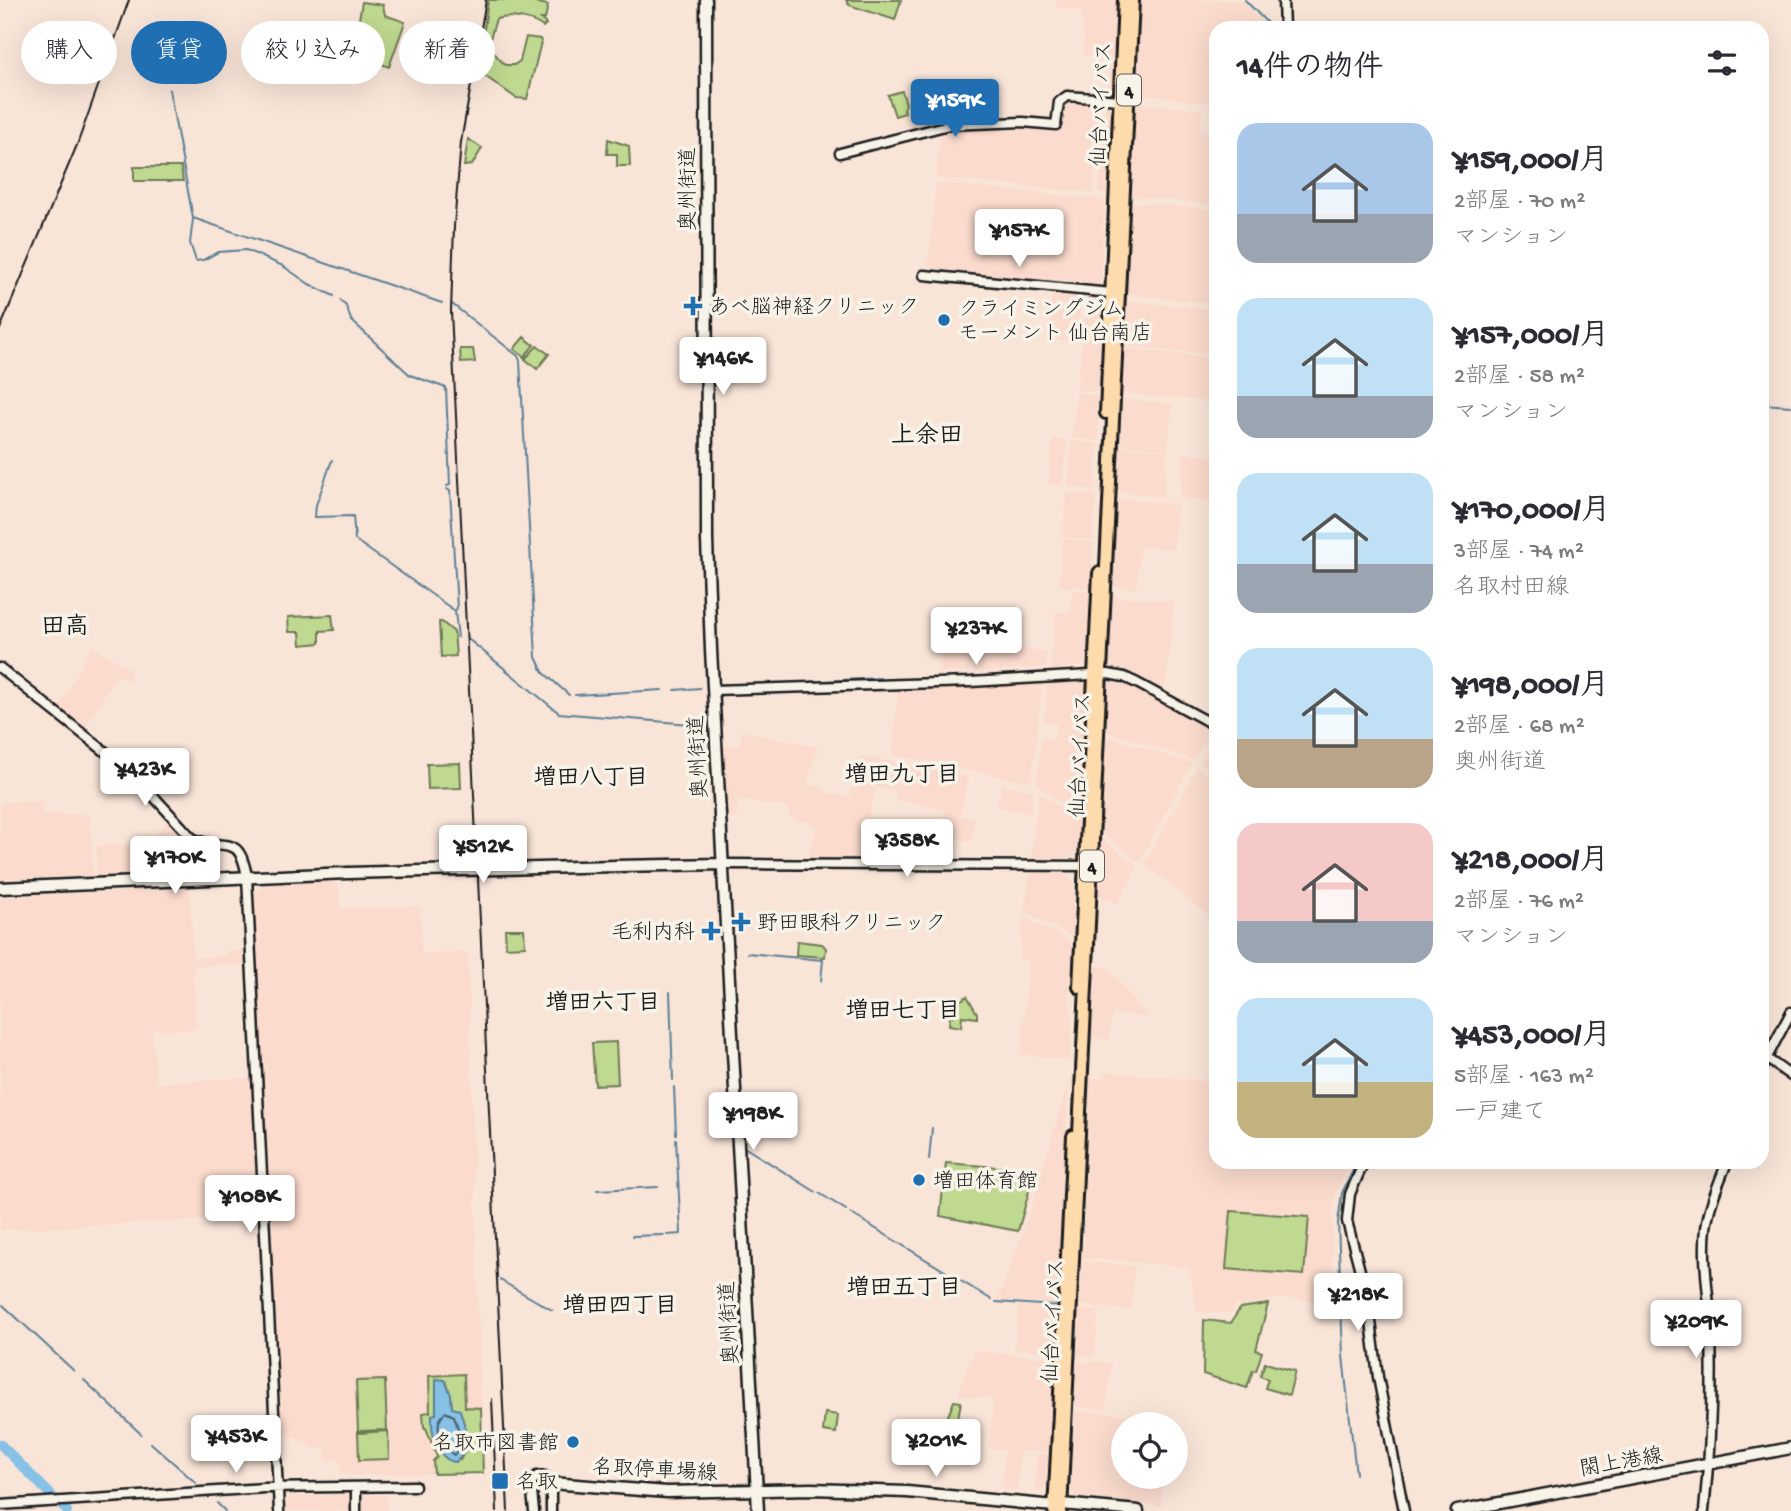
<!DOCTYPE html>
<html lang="ja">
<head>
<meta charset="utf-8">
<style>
	:root { --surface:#fff; --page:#f2f2f3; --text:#2b2b33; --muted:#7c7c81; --accent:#1f6fb2 }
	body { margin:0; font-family:"Gochi Hand","Klee One",sans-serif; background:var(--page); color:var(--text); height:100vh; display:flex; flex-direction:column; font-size:26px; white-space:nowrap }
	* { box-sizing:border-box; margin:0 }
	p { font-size:23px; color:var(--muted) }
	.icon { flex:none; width:38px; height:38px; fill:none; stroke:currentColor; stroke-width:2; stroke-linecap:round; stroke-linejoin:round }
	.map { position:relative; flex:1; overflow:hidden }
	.drawer { position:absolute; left:1209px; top:21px; width:560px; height:1148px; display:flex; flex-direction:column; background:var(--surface); border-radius:21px; box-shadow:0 7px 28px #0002 }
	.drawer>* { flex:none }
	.hud { position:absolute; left:21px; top:21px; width:665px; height:63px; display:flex; gap:14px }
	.buttons { position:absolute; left:1111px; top:1412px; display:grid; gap:14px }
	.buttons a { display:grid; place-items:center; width:77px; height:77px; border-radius:50%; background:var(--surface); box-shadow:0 7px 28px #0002; font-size:35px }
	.price { position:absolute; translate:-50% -60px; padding:0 16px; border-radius:7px; background:#fff; color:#222; font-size:23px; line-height:46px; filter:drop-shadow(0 2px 4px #0008) }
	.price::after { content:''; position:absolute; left:50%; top:42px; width:21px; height:16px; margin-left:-10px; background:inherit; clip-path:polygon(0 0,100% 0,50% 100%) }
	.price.current { background:var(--accent); color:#fff }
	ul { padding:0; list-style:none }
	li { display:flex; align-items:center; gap:21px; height:175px; padding:0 28px }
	li span { display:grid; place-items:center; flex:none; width:196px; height:140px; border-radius:21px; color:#555 }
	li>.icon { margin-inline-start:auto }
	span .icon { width:84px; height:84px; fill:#fffc; stroke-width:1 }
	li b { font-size:30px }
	h2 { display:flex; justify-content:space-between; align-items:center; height:84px; padding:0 28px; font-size:30px }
	.chip { padding:0 24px; border-radius:32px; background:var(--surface); box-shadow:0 7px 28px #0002; font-size:24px; line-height:63px }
	.chip.current { background:var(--accent); color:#fff }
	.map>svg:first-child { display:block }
	.built { fill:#fadbcd }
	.green { fill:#bfd990; stroke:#6e7a56; stroke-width:2; fill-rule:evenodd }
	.water { fill:#87c1e6; stroke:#5c7f95; stroke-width:2 }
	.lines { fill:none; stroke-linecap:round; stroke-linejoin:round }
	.shore { stroke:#475e6d; stroke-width:2 }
	.stream { stroke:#5c7f95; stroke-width:2 }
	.river { stroke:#87c1e6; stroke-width:10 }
	.tertiary-casing { stroke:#1c1c1c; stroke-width:13 }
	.secondary-casing { stroke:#1c1c1c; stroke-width:15 }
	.trunk-casing { stroke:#1c1c1c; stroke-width:16 }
	.tertiary { stroke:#f7f3e8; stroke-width:8 }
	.secondary { stroke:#f7f3e8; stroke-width:10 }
	.trunk { stroke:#fedbac; stroke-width:10 }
	.rail { stroke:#1c1c1c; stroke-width:2 }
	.secondary-bridge-casing { stroke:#1c1c1c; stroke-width:15; stroke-linecap:butt }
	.secondary-bridge { stroke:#f7f3e8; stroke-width:10 }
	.poi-dot { fill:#1f6fb2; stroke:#f7f3e8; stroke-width:2.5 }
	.labels { text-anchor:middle; stroke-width:7; stroke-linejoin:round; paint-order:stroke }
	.shield { fill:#f7f3e8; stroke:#5e5c59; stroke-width:2 }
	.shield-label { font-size:19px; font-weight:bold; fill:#1c1c1c }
	.street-label { font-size:21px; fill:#1c1c1c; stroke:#f7f3e8 }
	.poi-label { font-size:21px; fill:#1c1c1c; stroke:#f7f3e8; text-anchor:start }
	.neighbourhood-label { font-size:23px; font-weight:bold; fill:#1c1c1c; stroke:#f7f3e8 }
	.quarter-label { font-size:24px; font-weight:bold; fill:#1c1c1c; stroke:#f7f3e8 }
</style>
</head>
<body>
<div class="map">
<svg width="1791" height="1511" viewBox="0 0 1791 1511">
	<rect width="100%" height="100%" fill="#f9e5d8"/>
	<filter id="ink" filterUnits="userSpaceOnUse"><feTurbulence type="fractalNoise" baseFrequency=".0143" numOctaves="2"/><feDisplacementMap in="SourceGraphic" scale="14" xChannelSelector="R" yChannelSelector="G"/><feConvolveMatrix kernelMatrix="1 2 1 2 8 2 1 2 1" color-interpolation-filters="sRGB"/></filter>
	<g filter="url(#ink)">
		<path class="built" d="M 1056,0 L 1118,0 L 1115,58 L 1083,56 L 1084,34 L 1080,10 L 1056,8 Z
			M 1140,0 L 1242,0 L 1267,28 L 1216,28 L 1216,104 L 1140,94 L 1138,91 Z
			M 1110,64 L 1115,64 L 1114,97 L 1106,97 Z
			M 1069,100 L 1101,102 L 1093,193 L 936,178 L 940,130 L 1018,125 L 1061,128 L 1064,103 Z
			M 1139,103 L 1202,110 L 1200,132 L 1216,134 L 1216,205 L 1129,196 L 1135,108 Z
			M 1106,106 L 1113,106 L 1110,193 L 1098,193 Z
			M 936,183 L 1096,199 L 1105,203 L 1100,284 L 1077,284 L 928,268 Z
			M 1129,202 L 1216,210 L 1216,304 L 1128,294 L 1126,287 Z
			M 1052,292 L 1081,295 L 1077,342 L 1047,339 Z
			M 1087,296 L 1104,298 L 1100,392 L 1077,390 Z
			M 1128,301 L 1216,310 L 1216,355 L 1124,346 L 1125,307 Z
			M 1124,348 L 1216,358 L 1216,402 L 1121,393 Z
			M 1077,393 L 1099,396 L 1098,441 L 1072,438 Z
			M 1122,399 L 1172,404 L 1168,450 L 1121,444 Z
			M 1053,439 L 1067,441 L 1062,484 L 1048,483 Z
			M 1072,441 L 1098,444 L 1095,490 L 1068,487 Z
			M 1119,446 L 1167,451 L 1163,497 L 1117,490 Z
			M 1184,453 L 1216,457 L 1214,478 L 1216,479 L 1216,502 L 1180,497 Z
			M 1067,492 L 1096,496 L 1093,540 L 1063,537 Z
			M 1116,499 L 1178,504 L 1173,549 L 1141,546 L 1136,589 L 1112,586 Z
			M 1063,539 L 1093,542 L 1091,588 L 1059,586 Z
			M 1072,590 L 1091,592 L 1088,659 L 1082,666 L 1050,670 L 1055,612 L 1070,613 Z
			M 1111,596 L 1174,602 L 1165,690 L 1123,668 L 1114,667 L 1109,661 Z
			M 945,635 L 975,640 L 969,672 L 939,672 Z
			M 980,640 L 1047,653 L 1046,667 L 973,672 Z
			M 92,646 L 130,669 L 130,682 L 116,674 L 86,728 L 59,707 Z
			M 1117,679 L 1211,729 L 1193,760 L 1106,731 L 1109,684 Z
			M 1084,681 L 1087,684 L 1080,817 L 1037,785 L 1041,738 L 1055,739 L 1057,724 L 1044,721 L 1048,683 Z
			M 1041,683 L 1042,684 L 1032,780 L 1029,782 L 892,755 L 898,689 Z
			M 742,731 L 818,747 L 807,784 L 825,789 L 825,792 L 849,798 L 861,756 L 968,777 L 960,816 L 975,819 L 971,842 L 956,838 L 951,859 L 935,859 L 945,810 L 895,800 L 897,791 L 876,787 L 857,859 L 808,858 L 817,825 L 789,817 L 790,808 L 737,799 L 737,818 L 725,818 L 722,746 L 740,746 Z
			M 1106,736 L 1192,763 L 1139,862 L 1100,832 Z
			M 1216,737 L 1216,773 L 1200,762 Z
			M 1197,767 L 1216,780 L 1216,922 L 1145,864 Z
			M 1002,784 L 1033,791 L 1031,814 L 997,806 Z
			M 1039,792 L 1080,821 L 1077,852 L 1069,857 L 1031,859 Z
			M 42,801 L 43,815 L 90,814 L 93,876 L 0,879 L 0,802 Z
			M 168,820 L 191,848 L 192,870 L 146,873 L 144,833 L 152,838 Z
			M 1101,838 L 1138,866 L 1117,904 L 1097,894 Z
			M 143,844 L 144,873 L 97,875 L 96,846 Z
			M 1030,872 L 1063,873 L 1074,885 L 1073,937 L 1024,911 Z
			M 327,881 L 339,889 L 341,909 L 420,906 L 422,954 L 468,952 L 483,1473 L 341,1475 L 340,1460 L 326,1460 L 326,1448 L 313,1448 L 282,1431 L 253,893 L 266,883 Z
			M 190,889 L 193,957 L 226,956 L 226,951 L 245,950 L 245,964 L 193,966 L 196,1029 L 152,1030 L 157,1083 L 251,1078 L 259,1217 L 0,1230 L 0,897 Z
			M 1023,917 L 1073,943 L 1069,997 L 1072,1018 L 1070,1058 L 1066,1060 L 1021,1054 L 1029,960 L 1020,959 Z
			M 1095,966 L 1108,968 L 1149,1018 L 1112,1013 L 1109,1040 L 1091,1038 Z
			M 1106,1072 L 1216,1082 L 1216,1162 L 1350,1162 L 1335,1195 L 1333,1212 L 1332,1304 L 1285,1298 L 1235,1305 L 1232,1313 L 1197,1313 L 1190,1267 L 1083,1258 L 1090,1078 L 1105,1079 Z
			M 1069,1078 L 1057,1304 L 997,1300 L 1020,1242 L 1037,1190 Z
			M 1082,1261 L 1135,1266 L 1131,1310 L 1080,1305 Z
			M 1019,1306 L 1058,1308 L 1056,1350 L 1052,1351 L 1014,1349 Z
			M 1079,1310 L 1098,1311 L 1095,1356 L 1077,1355 Z
			M 974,1351 L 1055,1358 L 1049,1452 L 1021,1451 L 1017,1489 L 1002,1487 L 1005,1450 L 989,1448 L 993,1399 L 957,1395 Z
			M 1077,1361 L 1111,1363 L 1106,1409 L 1075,1406 Z
			M 1075,1410 L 1168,1418 L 1168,1424 L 1124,1424 L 1124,1477 L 1163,1477 L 1161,1506 L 1076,1497 L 1071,1491 Z
			M 1037,1454 L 1049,1454 L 1047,1487 L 1042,1491 L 1035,1491 Z
			M 352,1495 L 353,1511 L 286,1511 L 286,1501 L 291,1496 Z
			M 360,1495 L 387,1495 L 387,1511 L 360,1511 Z"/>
		<path class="green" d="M 488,0 L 523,0 L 548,5 L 545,19 L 541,19 L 546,24 L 543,27 C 531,18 510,15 496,19 C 488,46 485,44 505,65 L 514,65 L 520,61 L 526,37 L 540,39 L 541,42 L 527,99 L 516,98 L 478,71 Z
			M 901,0 L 895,20 L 849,5 L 846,0 Z
			M 362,2 L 383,5 L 385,15 L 405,22 L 389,67 L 353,53 Z
			M 902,91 L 906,104 L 904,108 L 905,113 L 895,116 L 888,95 Z
			M 468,139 L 482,148 L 472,165 L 464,166 Z
			M 608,139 L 629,146 L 630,166 L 617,166 L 617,154 L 607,154 Z
			M 134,167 L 181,167 L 183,181 L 134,181 Z
			M 524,337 L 534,345 L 524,357 L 514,349 Z
			M 537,346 L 549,354 L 537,369 L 525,359 Z
			M 460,349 L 473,349 L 475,362 L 461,363 Z
			M 332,615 L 334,630 L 320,631 L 320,643 L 301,645 L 300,632 L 289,632 L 288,617 Z
			M 442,622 L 454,632 L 456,656 L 441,657 L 439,622 Z
			M 460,763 L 461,788 L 428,789 L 427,764 Z
			M 505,929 L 524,929 L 525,946 L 506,947 Z
			M 797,941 L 822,944 L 826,948 L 825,957 L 796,955 Z
			M 967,996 L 977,1013 L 977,1018 L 962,1016 L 961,1027 L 949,1025 L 950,1016 L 954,1016 L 950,1015 L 951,1007 Z
			M 616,1042 L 618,1084 L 595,1085 L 592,1043 Z
			M 946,1163 L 1035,1170 L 1018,1231 L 940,1216 Z
			M 1231,1211 L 1309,1217 L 1304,1275 L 1226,1269 Z
			M 1268,1304 L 1256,1350 L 1262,1352 L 1256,1371 L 1253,1370 L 1247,1388 L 1203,1374 L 1204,1320 L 1231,1323 L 1240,1308 Z
			M 1265,1363 L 1295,1371 L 1289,1395 L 1265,1388 L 1268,1379 L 1260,1376 Z
			M 464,1374 L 465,1407 L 481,1408 L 483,1473 L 434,1474 L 433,1461 L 437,1457 L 426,1428 L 424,1428 L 423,1413 L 430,1412 L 429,1376 ZM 447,1384 L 452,1408 L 467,1448 L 460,1460 C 438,1442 433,1445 432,1415 L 436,1415 Z
			M 385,1380 L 387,1430 L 358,1431 L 356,1381 Z
			M 954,1401 L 961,1402 L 956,1429 L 943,1428 Z
			M 825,1413 L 838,1415 L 836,1433 L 823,1431 Z
			M 388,1431 L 389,1459 L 359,1460 L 358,1433 Z"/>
		<path class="water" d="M 436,1379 L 445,1380 L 451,1395 L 452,1408 L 460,1410 L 465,1427 L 467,1448 L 456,1462 C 436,1460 431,1432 432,1415 L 436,1414 Z"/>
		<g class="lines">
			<path class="shore" d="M 445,1412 L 454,1416 L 458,1428 L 460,1447 L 454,1455 C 446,1451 436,1432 439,1422 C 439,1421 444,1413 445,1412 Z"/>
			<path class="stream" d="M 1245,0 L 1272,28
				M 169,89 L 193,218 L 442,303
				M 193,219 L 190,243 L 196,261 L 203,260 L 218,252 L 246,250 L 283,266 L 309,284 L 334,296
				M 340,300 L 346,306 L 351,320 L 410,375 L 446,388 L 450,485 L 447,486
				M 452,304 L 518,356 L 520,361 L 536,657 L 543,672 L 569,695
				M 1762,404 L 1791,406
				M 332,460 L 316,505 L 315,517 L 353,516 L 355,540 L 455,611 L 458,638
				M 447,489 L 450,491 L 457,608 L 455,611
				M 468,639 L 559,713 L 702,725
				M 767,684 L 880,678
				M 675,690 L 700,688
				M 575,695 L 662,690
				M 1215,712 L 1216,688
				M 747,953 L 823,960 L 821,981
				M 670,992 L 673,1080
				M 674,1087 L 676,1134
				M 744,1147 L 816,1192
				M 929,1159 L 932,1128
				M 597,1190 L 658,1187
				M 819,1193 L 846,1210
				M 850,1213 L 992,1300
				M 667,1235 L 681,1234 L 676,1139
				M 632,1236 L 664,1235
				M 500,1280 L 552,1310
				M 996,1302 L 1055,1306
				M 3,1305 L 74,1371
				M 84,1380 L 141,1434
				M 151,1443 L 196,1483
				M 1356,1474 L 1343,1356 L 1338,1222 L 1342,1193 L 1357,1162
				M 217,1503 L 225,1511"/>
			<path class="river" d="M 0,1444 L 67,1511"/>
			<defs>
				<path id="tertiary" d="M 1283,0 L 1284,28
					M 840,153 L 949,125 L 1023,122 L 1056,125 L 1059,102 L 1067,96 L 1120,100
					M 924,275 L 1111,293
					M 0,668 L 132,773 L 192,838 C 221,854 239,828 247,877 L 279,1511
					M 713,690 L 970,682 L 1108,674 L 1124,677 L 1137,683 L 1216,726
					M 722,864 L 1090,866
					M 1762,1055 L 1791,1076
					M 1762,1067 L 1791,1012
					M 1364,1162 L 1350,1194 L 1347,1221 L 1369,1305 L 1378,1377 L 1404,1511
					M 356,1487 L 356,1511
					M 0,1505 L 264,1488 L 415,1486
					M 534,1511 L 531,1483 L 537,1476 L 545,1476 L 551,1483 L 551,1511
					M 1704,1511 C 1710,1453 1713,1394 1711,1335 C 1710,1299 1702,1264 1706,1228 C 1709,1205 1719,1183 1727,1162"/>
				<path id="secondary" d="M 706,0 L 707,540 L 711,650 L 758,1511
					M 617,866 L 722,864
					M 0,888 L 348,873
					M 551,1483 L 667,1492 L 811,1489 L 907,1492 L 1054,1506 L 1062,1504 L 1138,1511
					M 1457,1511 L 1791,1448"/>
				<path id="trunk" d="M 1106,413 L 1124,0
					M 1079,987 L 1099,573
					M 1054,1511 L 1073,1136
					M 1061,1511 L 1133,0"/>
			</defs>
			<use href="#tertiary" class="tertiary-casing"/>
			<use href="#secondary" class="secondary-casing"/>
			<use href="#trunk" class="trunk-casing"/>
			<use href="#tertiary" class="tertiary"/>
			<use href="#secondary" class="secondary"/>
			<use href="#trunk" class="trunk"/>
			<path class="rail" d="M 486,0 L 461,142 L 454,226 L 451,311 L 508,1511
				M 0,329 L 77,145 L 129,0
				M 492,1399 L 497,1511"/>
			<defs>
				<path id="secondary-bridge" d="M 348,873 L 617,866"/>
			</defs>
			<use href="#secondary-bridge" class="secondary-bridge-casing"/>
			<use href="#secondary-bridge" class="secondary-bridge"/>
		</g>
	</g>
	<g class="poi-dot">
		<path d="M689.5 295.5h7v7h7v7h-7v7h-7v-7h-7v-7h7z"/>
		<circle cx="944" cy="320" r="7"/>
		<path d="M737.5 911.5h7v7h7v7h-7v7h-7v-7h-7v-7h7z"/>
		<path d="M707.5 920.5h7v7h7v7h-7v7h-7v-7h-7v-7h7z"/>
		<circle cx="919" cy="1180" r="7"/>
		<circle cx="573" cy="1442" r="7"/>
		<rect x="491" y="1472" width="18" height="18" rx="3.5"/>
	</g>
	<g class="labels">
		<g class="shield">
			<rect x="1117" y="74.5" width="24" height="31" rx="5"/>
			<rect x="1080" y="850.5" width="24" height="31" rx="5"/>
		</g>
		<g class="shield-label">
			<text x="1129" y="97">4</text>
			<text x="1092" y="873">4</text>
		</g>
		<g class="street-label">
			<text transform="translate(1100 104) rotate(-87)" y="7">仙台バイパス</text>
			<text transform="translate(687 189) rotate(-90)" y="7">奥州街道</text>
			<text transform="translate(1079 755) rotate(-87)" y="7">仙台バイパス</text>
			<text transform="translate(697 757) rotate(-93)" y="7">奥州街道</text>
			<text transform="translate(1052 1321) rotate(-87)" y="7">仙台バイパス</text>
			<text transform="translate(728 1323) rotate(-93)" y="7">奥州街道</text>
			<text transform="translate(1621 1461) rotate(-10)" y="7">閖上港線</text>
			<text transform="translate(655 1469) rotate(3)" y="7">名取停車場線</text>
		</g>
		<g class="poi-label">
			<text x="709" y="313">あべ脳神経クリニック</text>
			<text x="958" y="315">クライミングジム<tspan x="958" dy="24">モーメント 仙台南店</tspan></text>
			<text x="757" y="929">野田眼科クリニック</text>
			<text x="695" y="938" text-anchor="end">毛利内科</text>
			<text x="933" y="1187">増田体育館</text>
			<text x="559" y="1449" text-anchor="end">名取市図書館</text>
			<text x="516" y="1488">名取</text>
		</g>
		<g class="neighbourhood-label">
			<text x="902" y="781">増田九丁目</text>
			<text x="591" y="784">増田八丁目</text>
			<text x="603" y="1009">増田六丁目</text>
			<text x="903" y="1017">増田七丁目</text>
			<text x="904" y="1294">増田五丁目</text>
			<text x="620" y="1312">増田四丁目</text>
		</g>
		<g class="quarter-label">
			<text x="927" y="442">上余田</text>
			<text x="65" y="633">田高</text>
		</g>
	</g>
</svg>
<div class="buttons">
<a><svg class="icon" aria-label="locate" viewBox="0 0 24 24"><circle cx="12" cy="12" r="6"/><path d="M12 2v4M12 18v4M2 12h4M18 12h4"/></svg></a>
</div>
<b class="price current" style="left:955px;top:139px">¥159K</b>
<b class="price" style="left:1019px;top:269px">¥157K</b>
<b class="price" style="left:723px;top:397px">¥146K</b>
<b class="price" style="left:976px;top:667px">¥237K</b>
<b class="price" style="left:145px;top:808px">¥423K</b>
<b class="price" style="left:907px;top:879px">¥358K</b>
<b class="price" style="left:483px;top:885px">¥512K</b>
<b class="price" style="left:175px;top:896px">¥170K</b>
<b class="price" style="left:753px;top:1152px">¥198K</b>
<b class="price" style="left:250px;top:1235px">¥108K</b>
<b class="price" style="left:1358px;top:1333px">¥218K</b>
<b class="price" style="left:1696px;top:1360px">¥209K</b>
<b class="price" style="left:236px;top:1475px">¥453K</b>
<b class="price" style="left:936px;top:1479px">¥201K</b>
<div class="hud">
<a class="chip">購入</a>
<a class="chip current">賃貸</a>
<a class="chip">絞り込み</a>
<a class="chip">新着</a>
</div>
<section class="drawer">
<h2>14件の物件<svg class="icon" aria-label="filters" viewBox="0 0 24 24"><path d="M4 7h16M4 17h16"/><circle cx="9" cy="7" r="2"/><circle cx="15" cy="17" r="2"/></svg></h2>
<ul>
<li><span style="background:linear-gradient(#a9c7e8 65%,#9aa5b1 0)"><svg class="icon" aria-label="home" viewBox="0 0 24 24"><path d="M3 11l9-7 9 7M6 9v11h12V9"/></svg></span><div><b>¥159,000/月</b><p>2部屋 · 70 m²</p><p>マンション</p></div></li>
<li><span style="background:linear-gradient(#bfe0f5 70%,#9aa5b1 0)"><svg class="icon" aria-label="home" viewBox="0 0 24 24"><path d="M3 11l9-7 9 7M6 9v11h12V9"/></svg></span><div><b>¥157,000/月</b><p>2部屋 · 58 m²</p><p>マンション</p></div></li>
<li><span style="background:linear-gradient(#bfe0f5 65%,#9aa5b1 0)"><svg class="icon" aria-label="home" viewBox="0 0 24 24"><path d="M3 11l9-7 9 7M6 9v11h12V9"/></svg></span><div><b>¥170,000/月</b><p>3部屋 · 74 m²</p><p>名取村田線</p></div></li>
<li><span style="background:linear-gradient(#bfe0f5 65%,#b9a48a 0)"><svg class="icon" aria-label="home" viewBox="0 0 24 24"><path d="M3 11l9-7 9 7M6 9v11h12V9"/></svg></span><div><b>¥198,000/月</b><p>2部屋 · 68 m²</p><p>奥州街道</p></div></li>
<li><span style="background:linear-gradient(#f6c9c9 70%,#9aa5b1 0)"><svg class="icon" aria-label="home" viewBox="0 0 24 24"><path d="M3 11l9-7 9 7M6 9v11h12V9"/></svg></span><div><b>¥218,000/月</b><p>2部屋 · 76 m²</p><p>マンション</p></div></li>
<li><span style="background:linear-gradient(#bfe0f5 60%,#c2b280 0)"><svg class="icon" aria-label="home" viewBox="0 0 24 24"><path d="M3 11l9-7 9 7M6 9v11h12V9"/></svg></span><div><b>¥453,000/月</b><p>5部屋 · 163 m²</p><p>一戸建て</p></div></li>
</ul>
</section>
</div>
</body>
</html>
